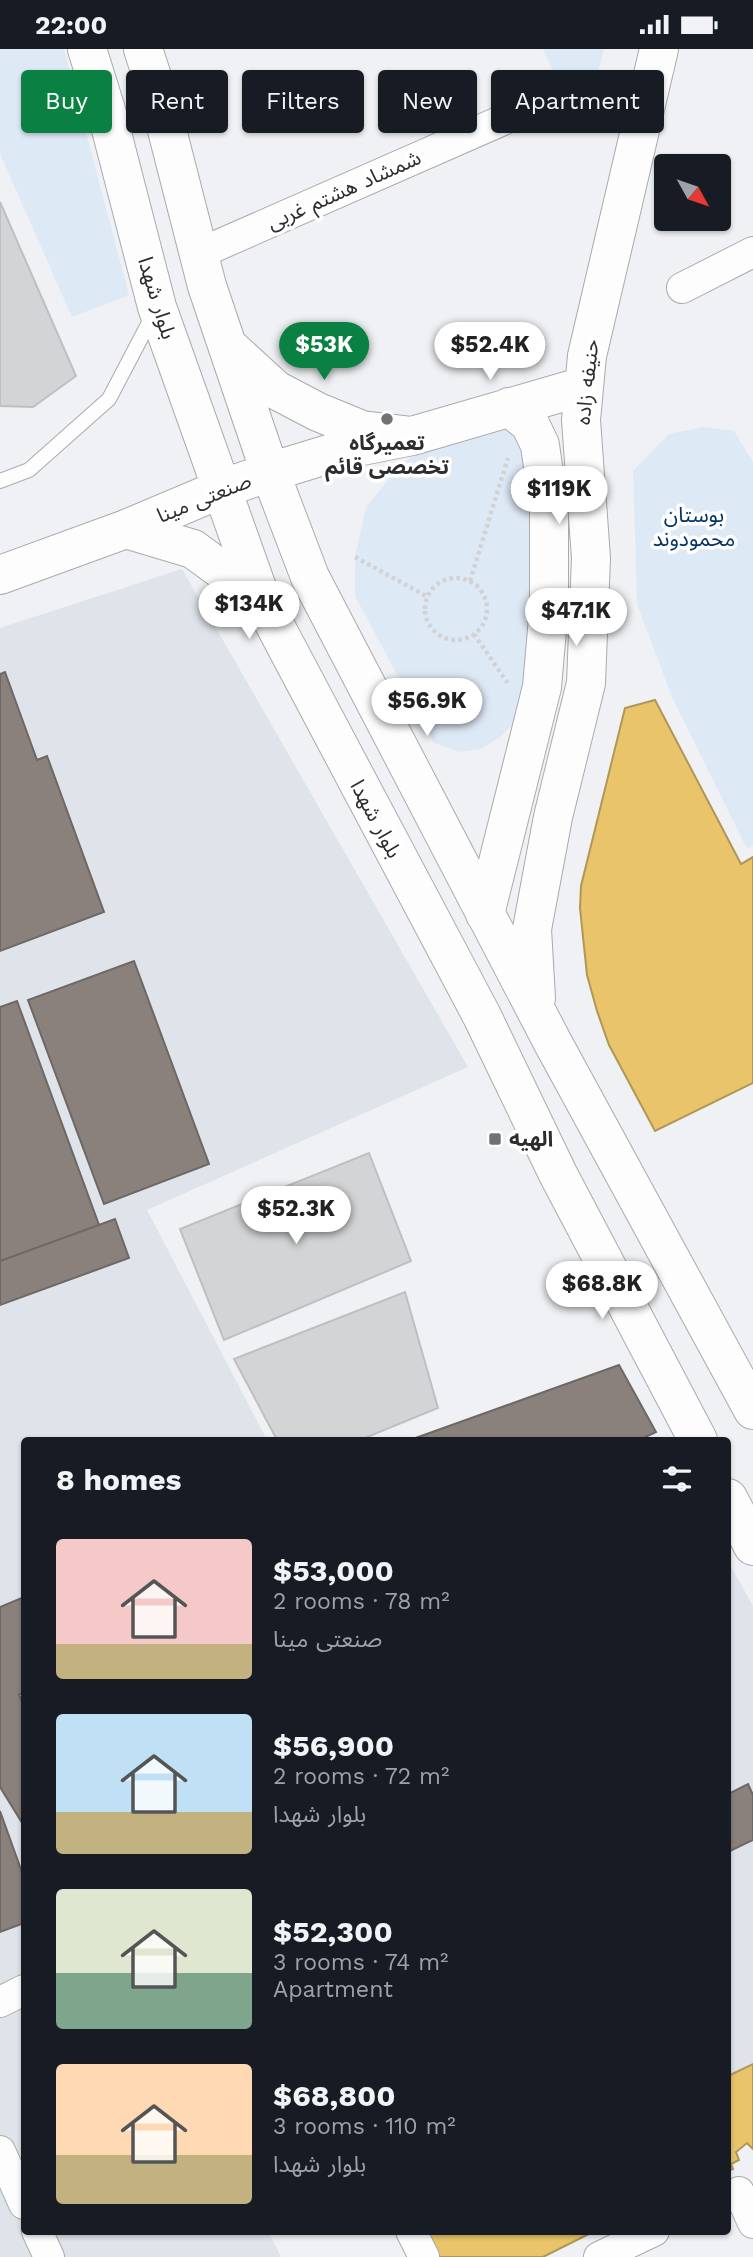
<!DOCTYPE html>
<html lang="en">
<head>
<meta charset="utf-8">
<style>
	:root { --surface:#171b24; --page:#20242c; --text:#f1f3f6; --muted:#9ea1a6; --accent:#0b8043 }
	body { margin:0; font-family:"Work Sans","Noto Sans Arabic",sans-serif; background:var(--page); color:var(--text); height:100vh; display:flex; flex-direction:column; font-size:26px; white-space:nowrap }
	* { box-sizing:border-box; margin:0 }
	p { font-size:23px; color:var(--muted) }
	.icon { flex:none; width:38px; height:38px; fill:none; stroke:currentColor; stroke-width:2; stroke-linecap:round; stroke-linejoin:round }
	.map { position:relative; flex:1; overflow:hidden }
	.sheet { position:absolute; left:21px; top:1388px; width:710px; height:798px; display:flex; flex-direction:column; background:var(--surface); border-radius:7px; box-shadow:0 2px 5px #0004 }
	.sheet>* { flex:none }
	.guide { position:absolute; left:21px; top:21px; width:712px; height:63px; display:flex; gap:14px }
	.needle { width:46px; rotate:130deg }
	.fabs { position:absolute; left:654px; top:105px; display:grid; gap:14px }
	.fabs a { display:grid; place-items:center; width:77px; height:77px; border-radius:7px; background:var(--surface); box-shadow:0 2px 5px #0004; font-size:35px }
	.price { position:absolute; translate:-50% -60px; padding:0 16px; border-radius:24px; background:#fff; color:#222; font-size:23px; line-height:46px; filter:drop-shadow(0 2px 4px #0008) }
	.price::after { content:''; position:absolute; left:50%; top:42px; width:21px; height:16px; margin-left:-10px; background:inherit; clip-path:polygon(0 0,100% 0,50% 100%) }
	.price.on { background:var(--accent); color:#fff }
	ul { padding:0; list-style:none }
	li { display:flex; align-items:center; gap:21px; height:175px; padding:0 35px }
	li span { display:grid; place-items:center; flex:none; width:196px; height:140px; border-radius:7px; color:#555 }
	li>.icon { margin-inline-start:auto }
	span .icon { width:84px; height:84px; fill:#fffc; stroke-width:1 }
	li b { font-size:30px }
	h2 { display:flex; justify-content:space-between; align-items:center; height:84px; padding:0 35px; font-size:30px }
	.chip { padding:0 24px; border-radius:7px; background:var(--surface); box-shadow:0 2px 5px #0004; font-size:24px; line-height:63px }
	.chip.on { background:var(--accent); color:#fff }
	.status { display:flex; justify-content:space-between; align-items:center; height:49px; padding:0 35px; background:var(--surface); direction:ltr }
	.status svg { height:19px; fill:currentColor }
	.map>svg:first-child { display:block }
	.built { fill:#dfe4eb }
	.green { fill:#dee9f6 }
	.homes { fill:#e9c46a; stroke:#b09758; stroke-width:2 }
	.industry { fill:#8a817c; stroke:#6e6865; stroke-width:2 }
	.building { fill:#d2d4d6; stroke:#bebfc1; stroke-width:2 }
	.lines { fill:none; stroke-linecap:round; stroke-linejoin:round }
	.lane-casing { stroke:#a9aaac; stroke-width:16 }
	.street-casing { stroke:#a9aaac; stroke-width:32 }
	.secondary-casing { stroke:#a9aaac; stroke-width:40 }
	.path { stroke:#d2d2d2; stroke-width:4.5; stroke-dasharray:3.5 3.5; stroke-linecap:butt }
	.lane { stroke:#fdfdfd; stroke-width:14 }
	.street { stroke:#fdfdfd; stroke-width:30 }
	.secondary { stroke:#fdfdfd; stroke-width:38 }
	.poi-dot { fill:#707273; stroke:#fff; stroke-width:2.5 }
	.labels { text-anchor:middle; stroke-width:7; stroke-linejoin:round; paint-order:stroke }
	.street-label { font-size:21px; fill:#2c2d2e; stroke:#fff }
	.poi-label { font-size:21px; font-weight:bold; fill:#2c2d2e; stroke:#fff }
	.park-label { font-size:21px; fill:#013364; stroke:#fff }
</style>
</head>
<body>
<div class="status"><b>22:00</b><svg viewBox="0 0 49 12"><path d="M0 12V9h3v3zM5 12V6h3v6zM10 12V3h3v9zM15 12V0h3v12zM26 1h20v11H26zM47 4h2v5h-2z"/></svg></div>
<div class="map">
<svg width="753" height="2208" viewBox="0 0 753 2208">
	<rect width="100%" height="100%" fill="#eff1f4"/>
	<path class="built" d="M 182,520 L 468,1018 L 147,1161 L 267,1391 L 24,1391 L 24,2182 L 268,2182 L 281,2208 L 0,2208 L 0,579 Z
		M 728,1512 L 753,1557 L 753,2017 L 728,2029 Z"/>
	<path class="green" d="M 0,0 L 64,0 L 129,246 L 72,268 L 0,105 Z
		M 543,0 L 604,0 L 582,84 Z
		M 494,372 L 515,386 L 529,401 L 537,526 L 519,669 L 500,688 L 481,700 L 460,703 L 433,693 L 355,547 L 355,508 L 366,458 L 400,417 L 426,395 Z
		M 703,378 L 734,382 L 753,413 L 753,797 L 747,800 L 672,648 L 637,555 L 633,422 L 669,385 Z"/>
	<path class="homes" d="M 655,651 L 741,815 L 753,808 L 753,1034 L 655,1082 L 609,996 L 597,962 L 587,926 L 580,859 L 581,837 L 625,659 Z
		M 753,2015 L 753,2100 L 747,2094 L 736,2103 L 739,2111 L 731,2115 L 733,2120 L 728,2122 L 728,2027 Z
		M 418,2182 L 588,2182 L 589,2185 L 543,2208 L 440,2208 Z"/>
	<path class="industry" d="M 5,623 L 37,711 L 47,707 L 104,863 L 0,902 L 0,625 Z
		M 134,912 L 209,1115 L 104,1155 L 28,951 Z
		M 17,952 L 99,1176 L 0,1212 L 0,958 Z
		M 115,1170 L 129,1209 L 0,1256 L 0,1212 Z
		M 619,1316 L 656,1383 L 639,1391 L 410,1391 Z
		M 24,1548 L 24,1643 L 19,1646 L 24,1656 L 24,1777 L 0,1738 L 0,1558 Z
		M 748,1735 L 753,1746 L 753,1791 L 728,1803 L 728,1745 Z
		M 0,1762 L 24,1829 L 24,1874 L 0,1883 Z"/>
	<path class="building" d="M 0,153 L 76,327 L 33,358 L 0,357 Z
		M 369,1104 L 411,1212 L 224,1291 L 180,1180 Z
		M 405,1243 L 438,1359 L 360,1391 L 277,1391 L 234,1310 Z"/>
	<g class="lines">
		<defs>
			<path id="lane" d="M 0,432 L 29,421 L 109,350 L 153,266"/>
			<path id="street" d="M 198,205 L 528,60
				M 682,239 L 753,203
				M 0,1953 L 24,1941
				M 0,2102 L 24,2155
				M 739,2143 L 753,2174
				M 37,2182 L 49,2208
				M 411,2182 L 424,2208
				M 599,2208 L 654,2182"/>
			<path id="secondary" d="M 87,0 L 106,61 L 157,258 L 261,550 L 482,967 L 558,1125 L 698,1391
				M 143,0 L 158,46 L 207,237 L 270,423 L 310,528 L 553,994 L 753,1361
				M 230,299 L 276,341 L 318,363 L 362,381 L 412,387 L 584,337
				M 126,480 L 193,500 L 261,550
				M 0,526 L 126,480 L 221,440 L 270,423 L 342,401 L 412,387
				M 485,865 L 542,638 L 549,558 L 549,461 L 540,396 L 530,375 L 509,358
				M 536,949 L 532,880 L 553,768 L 586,634 L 591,509 L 581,371 L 587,307 L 659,0
				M 728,1449 L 753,1497"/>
		</defs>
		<use href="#lane" class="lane-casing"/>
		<use href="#street" class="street-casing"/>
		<use href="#secondary" class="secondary-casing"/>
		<path class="path" d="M 355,508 L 428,548
			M425 560a31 31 0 1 1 62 0a31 31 0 1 1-62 0Z
			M 470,532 L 508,409
			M 474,585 L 509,636"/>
		<use href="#lane" class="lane"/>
		<use href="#street" class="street"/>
		<use href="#secondary" class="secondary"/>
	</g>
	<g class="poi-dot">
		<circle cx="387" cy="370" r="7"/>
		<rect x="488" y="1083" width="14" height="14" rx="3.5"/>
	</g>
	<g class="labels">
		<g class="street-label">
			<text transform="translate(344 141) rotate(-24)" y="7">شمشاد هشتم غربی</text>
			<text transform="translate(157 249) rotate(73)" y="7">بلوار شهدا</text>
			<text transform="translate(587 333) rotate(-84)" y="7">حنیفه زاده</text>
			<text transform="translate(204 449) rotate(-22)" y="7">صنعتی مینا</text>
			<text transform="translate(376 770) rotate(62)" y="7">بلوار شهدا</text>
		</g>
		<g class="poi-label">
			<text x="387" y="401">تعمیرگاه<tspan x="387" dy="24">تخصصی قائم</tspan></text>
			<text x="509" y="1097" text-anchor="start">الهیه</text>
		</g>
		<g class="park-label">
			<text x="694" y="473">بوستان<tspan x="694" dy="24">محمودوند</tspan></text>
		</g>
	</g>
</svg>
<div class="fabs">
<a><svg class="needle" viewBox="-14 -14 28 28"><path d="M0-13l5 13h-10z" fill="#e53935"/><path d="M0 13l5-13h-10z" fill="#9ea1a6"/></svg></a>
</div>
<b class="price on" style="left:324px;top:333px">$53K</b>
<b class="price" style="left:490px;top:333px">$52.4K</b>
<b class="price" style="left:559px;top:477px">$119K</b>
<b class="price" style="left:249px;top:592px">$134K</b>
<b class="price" style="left:576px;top:599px">$47.1K</b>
<b class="price" style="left:427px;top:689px">$56.9K</b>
<b class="price" style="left:296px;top:1197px">$52.3K</b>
<b class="price" style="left:602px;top:1272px">$68.8K</b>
<div class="guide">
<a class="chip on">Buy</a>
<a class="chip">Rent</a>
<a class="chip">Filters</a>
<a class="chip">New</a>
<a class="chip">Apartment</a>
</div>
<section class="sheet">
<h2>8 homes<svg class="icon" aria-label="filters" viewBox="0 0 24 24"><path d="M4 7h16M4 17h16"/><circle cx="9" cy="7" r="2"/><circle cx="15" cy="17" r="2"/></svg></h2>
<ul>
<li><span style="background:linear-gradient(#f6c9c9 75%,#c2b280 0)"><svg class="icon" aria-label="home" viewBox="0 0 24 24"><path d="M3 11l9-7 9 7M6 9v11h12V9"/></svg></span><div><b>$53,000</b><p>2 rooms · 78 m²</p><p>صنعتی مینا</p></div></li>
<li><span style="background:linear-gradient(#bfe0f5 70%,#c2b280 0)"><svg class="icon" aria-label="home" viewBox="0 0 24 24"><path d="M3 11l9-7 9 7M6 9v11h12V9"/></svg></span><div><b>$56,900</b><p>2 rooms · 72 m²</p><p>بلوار شهدا</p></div></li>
<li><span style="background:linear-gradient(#dfe7d0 60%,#7fa58c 0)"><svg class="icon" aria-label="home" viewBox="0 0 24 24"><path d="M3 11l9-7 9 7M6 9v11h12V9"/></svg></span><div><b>$52,300</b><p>3 rooms · 74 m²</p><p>Apartment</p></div></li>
<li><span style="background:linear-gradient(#ffd9b3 65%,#c2b280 0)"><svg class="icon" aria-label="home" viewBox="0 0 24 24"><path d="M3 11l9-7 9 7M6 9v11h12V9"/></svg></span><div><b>$68,800</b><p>3 rooms · 110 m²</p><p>بلوار شهدا</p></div></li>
</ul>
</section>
</div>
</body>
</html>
